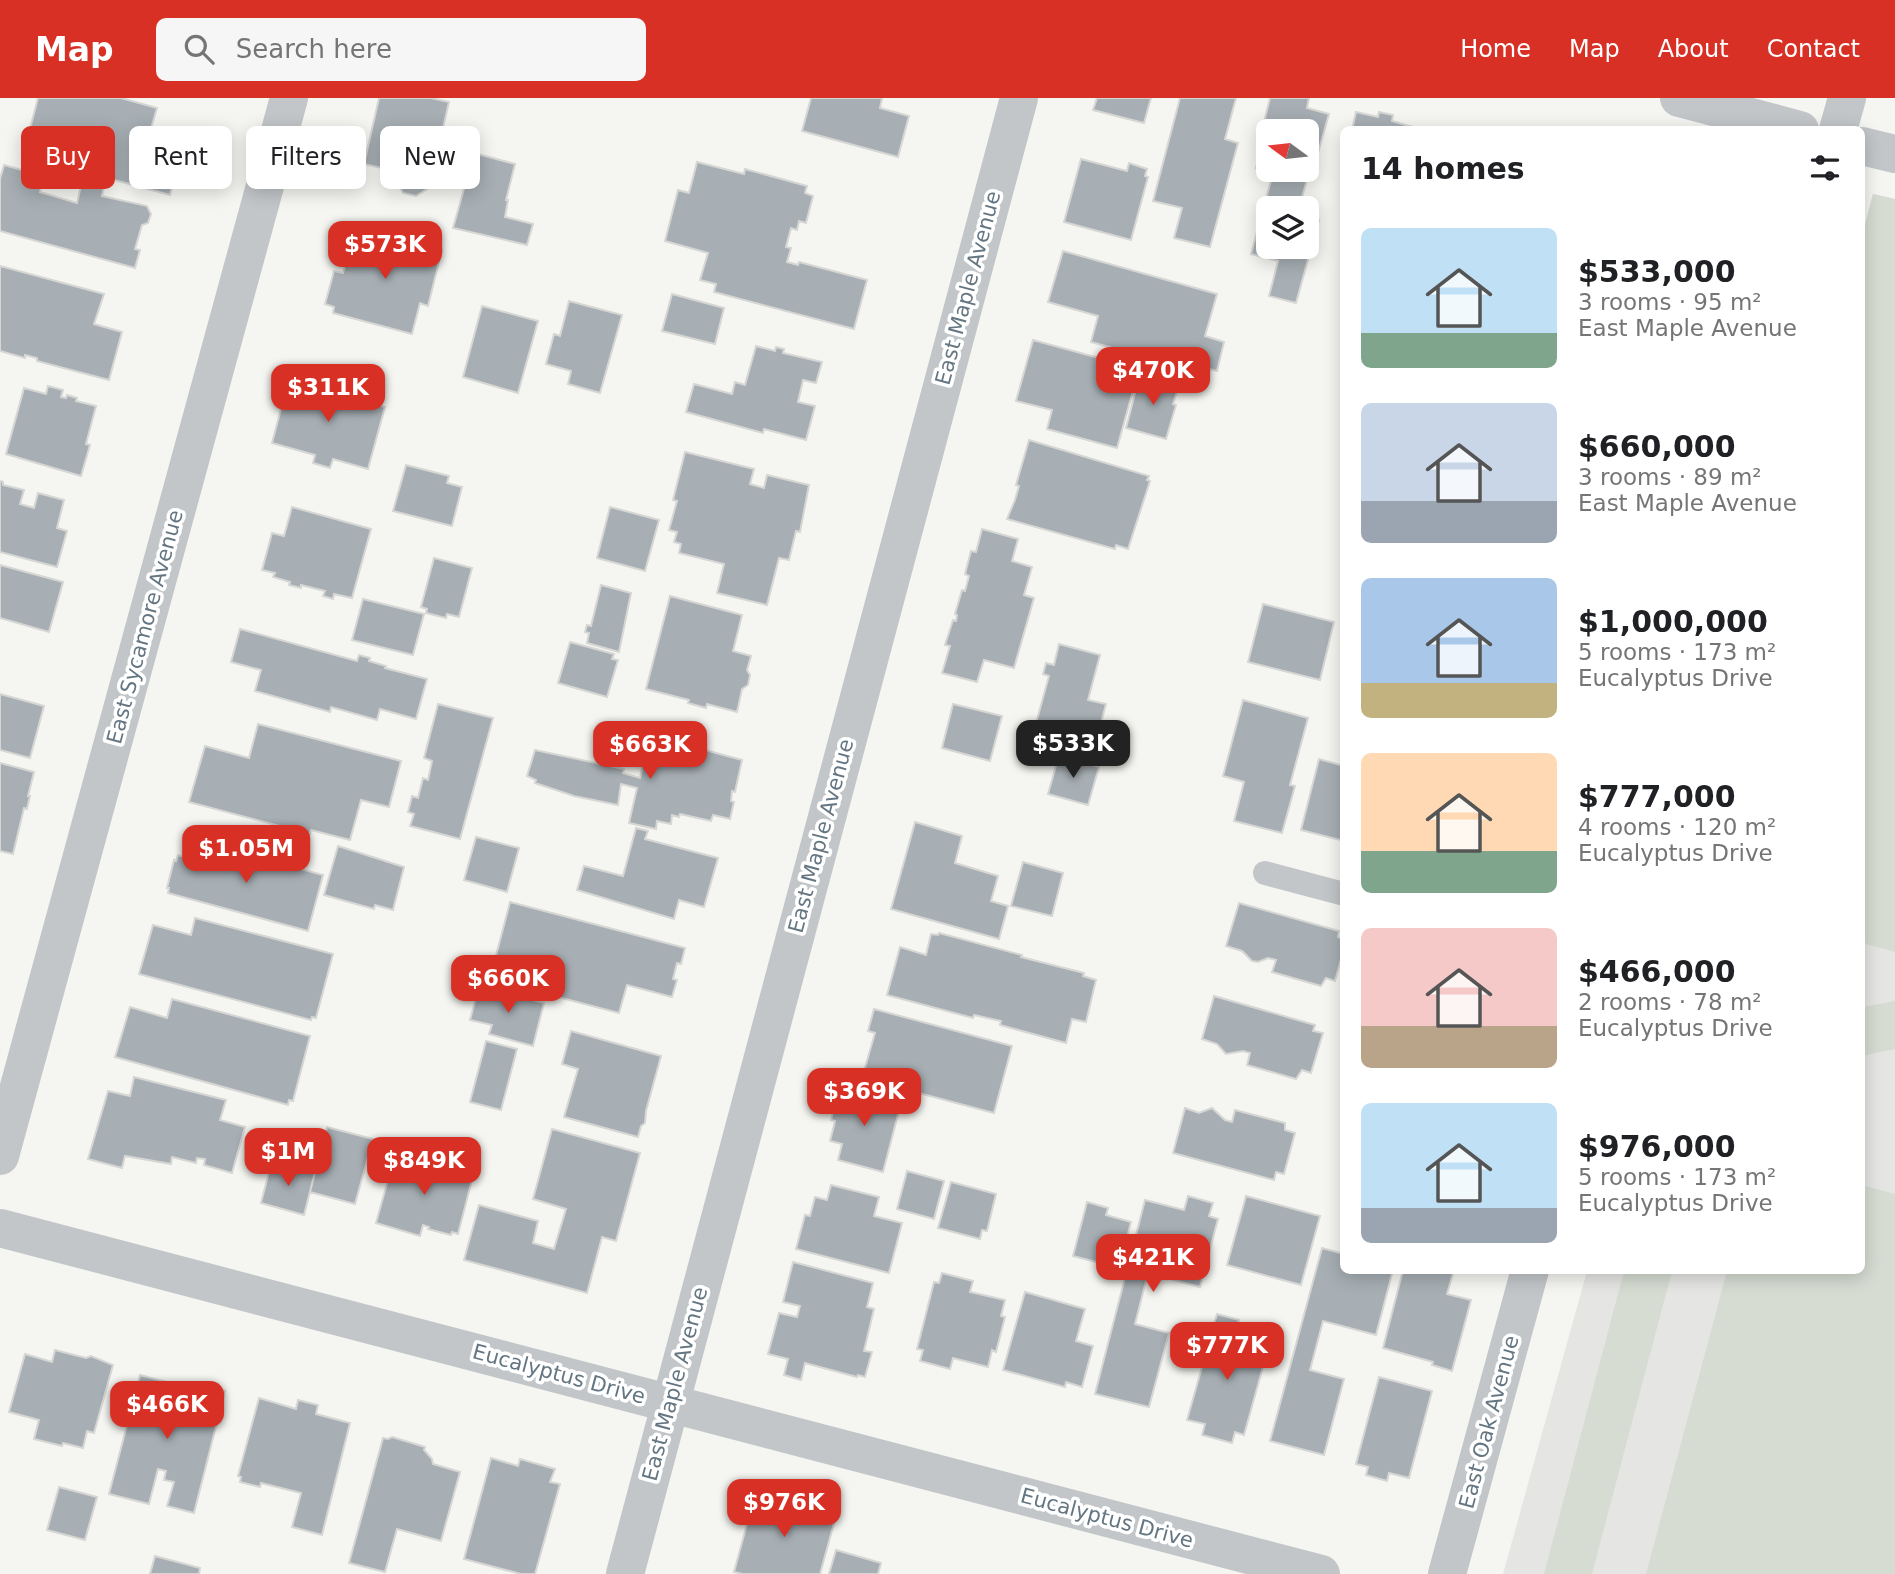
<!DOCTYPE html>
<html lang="en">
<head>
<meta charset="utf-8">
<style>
	:root { --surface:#fff; --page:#f6f6f6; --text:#202124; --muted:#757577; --accent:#d93025 }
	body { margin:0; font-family:"DejaVu Sans",sans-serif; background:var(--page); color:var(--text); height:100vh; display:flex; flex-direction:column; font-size:26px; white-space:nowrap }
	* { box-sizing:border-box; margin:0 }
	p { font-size:23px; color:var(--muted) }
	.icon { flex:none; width:38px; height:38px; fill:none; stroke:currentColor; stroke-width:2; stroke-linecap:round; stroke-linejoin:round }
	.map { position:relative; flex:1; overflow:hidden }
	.sheet { position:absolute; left:1340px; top:28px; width:525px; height:1148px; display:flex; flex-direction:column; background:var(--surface); border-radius:10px; box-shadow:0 4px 18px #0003 }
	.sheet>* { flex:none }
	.banner { position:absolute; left:21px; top:28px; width:665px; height:63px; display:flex; gap:14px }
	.needle { width:46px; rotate:285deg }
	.tools { position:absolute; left:1256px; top:21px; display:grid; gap:14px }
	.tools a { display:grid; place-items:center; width:63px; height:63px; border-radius:10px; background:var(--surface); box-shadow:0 4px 18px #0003; font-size:35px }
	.price { position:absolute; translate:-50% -60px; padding:0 16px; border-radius:14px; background:var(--accent); color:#fff; font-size:23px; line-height:46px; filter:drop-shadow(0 2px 4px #0008) }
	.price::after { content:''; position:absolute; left:50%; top:42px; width:21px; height:16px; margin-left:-10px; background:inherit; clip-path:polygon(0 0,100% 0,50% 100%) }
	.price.selected { background:#222; color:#fff }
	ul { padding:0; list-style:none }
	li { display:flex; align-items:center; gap:21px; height:175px; padding:0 21px }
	li span { display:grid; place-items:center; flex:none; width:196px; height:140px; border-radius:10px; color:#555 }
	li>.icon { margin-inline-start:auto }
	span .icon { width:84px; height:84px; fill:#fffc; stroke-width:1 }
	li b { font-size:30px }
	h2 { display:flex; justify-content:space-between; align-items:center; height:84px; padding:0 21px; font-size:30px }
	.tag { padding:0 24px; border-radius:10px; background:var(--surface); box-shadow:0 4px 18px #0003; font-size:24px; line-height:63px }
	.tag.selected { background:var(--accent); color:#fff }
	header { display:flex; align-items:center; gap:42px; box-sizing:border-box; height:98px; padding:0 35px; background:var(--accent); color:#fff }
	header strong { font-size:33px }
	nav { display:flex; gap:38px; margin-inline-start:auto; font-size:24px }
	.search { width:490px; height:63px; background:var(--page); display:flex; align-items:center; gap:18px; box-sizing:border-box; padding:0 24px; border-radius:10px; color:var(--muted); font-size:26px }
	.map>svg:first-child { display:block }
	.built { fill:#e5e6e4 }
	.green { fill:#d6dcd2 }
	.building { fill:#a7afb4; stroke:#d6d6d4; stroke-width:2; fill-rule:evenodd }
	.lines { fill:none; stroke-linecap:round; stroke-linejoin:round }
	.lane { stroke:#c2c6c9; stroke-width:24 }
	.street { stroke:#c2c6c9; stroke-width:38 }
	.labels { text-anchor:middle; stroke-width:7; stroke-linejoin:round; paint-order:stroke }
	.street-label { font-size:21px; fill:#647682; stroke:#fff }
</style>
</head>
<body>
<header>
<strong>Map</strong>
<div class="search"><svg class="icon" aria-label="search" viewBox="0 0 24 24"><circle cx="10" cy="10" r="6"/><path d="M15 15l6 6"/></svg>Search here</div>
<nav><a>Home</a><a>Map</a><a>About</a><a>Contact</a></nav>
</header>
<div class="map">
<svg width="1895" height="1476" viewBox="0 0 1895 1476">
	<rect width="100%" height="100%" fill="#f5f5f1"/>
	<path class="built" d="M 1873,96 L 1895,101 L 1895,1476 L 1503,1476 L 1587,1173 L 1862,1172 L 1862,138 Z"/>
	<path class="green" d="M 1873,96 L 1895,101 L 1895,854 L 1862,845 L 1862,138 Z
		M 1895,903 L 1895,951 L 1862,958 L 1862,909 Z
		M 1862,1087 L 1895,1096 L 1895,1476 L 1646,1476 L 1727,1173 L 1862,1172 Z
		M 1624,1173 L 1672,1173 L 1592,1476 L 1544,1476 Z"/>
	<path class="building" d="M 38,0 L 121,0 L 157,10 L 150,34 L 160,37 L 157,48 L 181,54 L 170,97 L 59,67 L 63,53 L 61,52 L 27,42 Z
		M 379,0 L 431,0 L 449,4 L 437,56 L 447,59 L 441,83 L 430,81 L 427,91 L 416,98 L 403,95 L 397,84 L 400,74 L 364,66 Z
		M 811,0 L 882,0 L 880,10 L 909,18 L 898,59 L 802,33 Z
		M 1097,0 L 1151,0 L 1144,25 L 1093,12 Z
		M 1180,0 L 1236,0 L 1225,41 L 1238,45 L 1210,149 L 1174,140 L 1182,110 L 1153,103 Z
		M 1270,0 L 1309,0 L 1307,10 L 1329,16 L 1310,83 L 1307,82 L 1299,110 L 1269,110 L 1269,149 L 1307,149 L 1307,119 L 1319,122 L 1296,205 L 1269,198 L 1278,163 L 1251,156 L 1273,75 L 1256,70 L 1268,25 L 1264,24 ZM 1269,33 L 1307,33 L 1307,72 L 1269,72 Z
		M 1356,14 L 1378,19 L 1379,14 L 1393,17 L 1392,23 L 1413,29 L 1413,32 L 1352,32 Z
		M 474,55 L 515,66 L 506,102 L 508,102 L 505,119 L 533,126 L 527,147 L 453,130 Z
		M 1081,61 L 1127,73 L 1129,65 L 1147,71 L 1145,78 L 1148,79 L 1131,142 L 1064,124 Z
		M 697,64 L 744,76 L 745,71 L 807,88 L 805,95 L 813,98 L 806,125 L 799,123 L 797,132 L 791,130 L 786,149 L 791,150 L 787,164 L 798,167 L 799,164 L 867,182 L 854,231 L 714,194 L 716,186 L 700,182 L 708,155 L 665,143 L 678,92 L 689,95 Z
		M 4,67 L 44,78 L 40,94 L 77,105 L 82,83 L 104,89 L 102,98 L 147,108 L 151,116 L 148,125 L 142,127 L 135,151 L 140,152 L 135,170 L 0,133 L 0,81 Z
		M 371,133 L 442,152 L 428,208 L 420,205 L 412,236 L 333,215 L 334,209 L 325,206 L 334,173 L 343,175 L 353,138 L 369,142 Z
		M 1063,153 L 1217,196 L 1205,238 L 1224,244 L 1217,273 L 1198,268 L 1196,273 L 1091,244 L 1098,218 L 1048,204 Z
		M 0,168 L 104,196 L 94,226 L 122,234 L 109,282 L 37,263 L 37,260 L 25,257 L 25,260 L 0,253 Z
		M 672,196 L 724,210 L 715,246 L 662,233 Z
		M 569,203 L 622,217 L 600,295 L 568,286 L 571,273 L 546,266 L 554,236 L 560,238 Z
		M 482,208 L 538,223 L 518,295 L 463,279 Z
		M 1033,242 L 1139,271 L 1117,350 L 1047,331 L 1052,312 L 1016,303 Z
		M 756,248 L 775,253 L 776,249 L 784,251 L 783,255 L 822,264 L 816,285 L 803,282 L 798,304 L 815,308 L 806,342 L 764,331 L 763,335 L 686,314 L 694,286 L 732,296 L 735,284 L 745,287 Z
		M 1140,276 L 1179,286 L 1173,306 L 1176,307 L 1166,341 L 1126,330 Z
		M 310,281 L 342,289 L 340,296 L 385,309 L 368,371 L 333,361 L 330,370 L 313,365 L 315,357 L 272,345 L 288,284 L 308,289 Z
		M 48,288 L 63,292 L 61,299 L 66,300 L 67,297 L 77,300 L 76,303 L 96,308 L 86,346 L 90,347 L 81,378 L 6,356 L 24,290 L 46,296 Z
		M 1029,342 L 1149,378 L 1147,382 L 1150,383 L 1128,451 L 1116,447 L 1115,451 L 1007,421 L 1015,402 L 1019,388 L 1016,387 Z
		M 685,354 L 754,371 L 750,386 L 764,390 L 767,377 L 809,387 L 800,434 L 796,433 L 789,462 L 779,460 L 767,507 L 717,495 L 724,466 L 679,455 L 681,446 L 674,444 L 677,434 L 669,432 L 677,403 L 673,402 Z
		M 406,367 L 449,378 L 447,385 L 462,389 L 452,428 L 393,413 Z
		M 0,383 L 3,384 L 3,387 L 24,392 L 20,406 L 34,410 L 38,395 L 64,402 L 57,430 L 67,433 L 57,469 L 0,454 Z
		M 292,409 L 371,431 L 352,500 L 334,496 L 333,501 L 323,498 L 325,493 L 301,487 L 301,490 L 289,487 L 290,484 L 273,479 L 275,475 L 262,472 L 272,435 L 284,438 Z
		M 610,409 L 659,422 L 645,473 L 597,460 Z
		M 982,431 L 1018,441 L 1012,463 L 1032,469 L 1024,497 L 1034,500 L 1014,570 L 984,562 L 977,584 L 942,575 L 950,548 L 945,547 L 953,522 L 956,523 L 957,517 L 955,516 L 962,492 L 965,493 L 969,478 L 965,476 L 971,453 L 976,454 Z
		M 434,460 L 472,470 L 459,519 L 447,516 L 446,520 L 426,515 L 427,511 L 421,509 Z
		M 0,467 L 63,484 L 49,534 L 0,520 Z
		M 601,487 L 631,495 L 619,554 L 587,545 L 589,535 L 585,534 L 587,527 L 591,528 Z
		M 670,498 L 742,517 L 733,553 L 751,558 L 747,572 L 750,577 L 748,587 L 742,591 L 737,614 L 707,606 L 706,610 L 688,605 L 689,602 L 646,591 Z
		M 363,501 L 424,516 L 413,557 L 352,542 Z
		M 1263,506 L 1334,524 L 1320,582 L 1248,564 Z
		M 240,531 L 357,563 L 359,557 L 370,560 L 369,563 L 386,568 L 385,570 L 427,581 L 416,621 L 380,611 L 377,622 L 331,609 L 330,614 L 255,593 L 261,572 L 231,564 Z
		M 570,544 L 614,556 L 612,561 L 618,562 L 607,599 L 558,585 Z
		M 1059,546 L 1100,557 L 1088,602 L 1106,606 L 1091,663 L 1053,653 L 1051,660 L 1032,655 L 1033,648 L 1030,647 L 1049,578 L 1043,576 L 1046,565 L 1054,567 Z
		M 0,596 L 44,608 L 30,660 L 0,652 Z
		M 1243,602 L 1308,620 L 1290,687 L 1295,688 L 1282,735 L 1234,723 L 1244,684 L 1223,678 Z
		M 438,606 L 493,620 L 460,741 L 410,728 L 414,716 L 408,714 L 412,698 L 418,700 L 423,680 L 428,682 L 432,663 L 424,660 Z
		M 953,606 L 1002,618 L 990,663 L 942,650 Z
		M 258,626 L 401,663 L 389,709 L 361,702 L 350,742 L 311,732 L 310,736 L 189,704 L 205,648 L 249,660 Z
		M 642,635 L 742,662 L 735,694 L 732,693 L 731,703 L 734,704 L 730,721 L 713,717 L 711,723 L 680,716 L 679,719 L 672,717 L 671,726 L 657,723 L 656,731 L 629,725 L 637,690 L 621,686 L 618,707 L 574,698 L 535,685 L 536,682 L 527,678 L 535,652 L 624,671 L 623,675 L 640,680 L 643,667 L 627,663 L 631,648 L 638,650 Z
		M 1059,657 L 1099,669 L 1088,707 L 1048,696 Z
		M 1319,661 L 1344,668 L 1344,743 L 1301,732 Z
		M 0,665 L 34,674 L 28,698 L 30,698 L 27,711 L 24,710 L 13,756 L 0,753 Z
		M 915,724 L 962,738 L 955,765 L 998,778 L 991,803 L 1008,808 L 999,841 L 891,811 Z
		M 636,730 L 648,733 L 645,741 L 718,760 L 704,809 L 679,802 L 674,821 L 577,792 L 584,768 L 623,778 Z
		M 476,739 L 519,750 L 507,794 L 464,782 Z
		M 191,741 L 323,777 L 308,833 L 168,795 L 169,790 L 167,790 L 174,762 L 176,763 L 178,757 L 186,760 Z
		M 338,748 L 404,769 L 393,812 L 375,807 L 374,811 L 324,797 Z
		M 1023,764 L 1063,775 L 1052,818 L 1011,808 Z
		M 510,804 L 685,850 L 681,866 L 677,865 L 673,881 L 677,882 L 672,899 L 627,887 L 619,915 L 512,887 L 513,882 L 491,877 Z
		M 1239,805 L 1339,833 L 1338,839 L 1344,841 L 1344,851 L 1335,883 L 1326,880 L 1321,888 L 1272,874 L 1276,862 L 1268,860 L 1258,864 L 1252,863 L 1242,853 L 1226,848 Z
		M 195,820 L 333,856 L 316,920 L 312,919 L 311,922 L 139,876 L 153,827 L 191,837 Z
		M 939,835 L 1022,857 L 1021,859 L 1084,875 L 1083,878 L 1096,882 L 1086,924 L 1072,921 L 1066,945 L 1000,927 L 1001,923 L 974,917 L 973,920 L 887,897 L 900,849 L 926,857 L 931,836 L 938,837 Z
		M 479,888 L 544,905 L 533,948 L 489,936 L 492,927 L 470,922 Z
		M 1214,898 L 1315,927 L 1313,933 L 1323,935 L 1311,975 L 1302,972 L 1296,981 L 1247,967 L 1250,955 L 1243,953 L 1226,956 L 1217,946 L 1202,941 Z
		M 172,901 L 310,938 L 293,1003 L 289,1002 L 288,1007 L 115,959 L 130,909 L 167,920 Z
		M 874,911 L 1012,948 L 994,1015 L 862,980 L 875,935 L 868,933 Z
		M 571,933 L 661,958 L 646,1013 L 645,1025 L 641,1028 L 638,1039 L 564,1019 L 578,971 L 562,966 Z
		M 486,943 L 517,951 L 501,1012 L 470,1004 Z
		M 134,979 L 226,1002 L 220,1022 L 245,1029 L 232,1075 L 204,1067 L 205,1061 L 197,1060 L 196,1065 L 172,1059 L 171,1066 L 125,1058 L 122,1070 L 88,1061 L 108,993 L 130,998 Z
		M 839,989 L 901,1005 L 883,1074 L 838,1062 L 842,1046 L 830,1043 L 835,1023 L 831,1022 Z
		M 1185,1010 L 1199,1015 L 1212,1010 L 1225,1022 L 1232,1024 L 1235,1012 L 1285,1025 L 1285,1032 L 1295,1035 L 1284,1076 L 1276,1074 L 1274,1082 L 1173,1055 Z
		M 327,1029 L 373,1041 L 355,1106 L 310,1094 Z
		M 552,1031 L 640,1055 L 616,1143 L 602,1139 L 587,1195 L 464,1162 L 479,1107 L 538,1123 L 533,1145 L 554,1151 L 566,1111 L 533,1101 Z
		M 396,1053 L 406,1056 L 404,1059 L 473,1078 L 458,1136 L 452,1134 L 451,1137 L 428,1131 L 429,1129 L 423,1127 L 420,1138 L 376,1125 Z
		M 272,1062 L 315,1074 L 304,1117 L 261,1105 Z
		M 907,1073 L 944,1083 L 934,1121 L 897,1111 Z
		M 951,1084 L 996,1096 L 987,1133 L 982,1132 L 980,1141 L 938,1130 Z
		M 831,1087 L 879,1099 L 874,1118 L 902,1125 L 889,1175 L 796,1151 L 805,1117 L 810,1118 L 815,1099 L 827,1102 Z
		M 1188,1098 L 1213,1105 L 1209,1118 L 1218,1121 L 1200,1189 L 1148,1175 L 1135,1226 L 1169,1235 L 1149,1309 L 1095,1296 L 1145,1102 L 1184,1112 Z
		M 1246,1098 L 1320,1118 L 1301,1187 L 1227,1167 Z
		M 1087,1104 L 1108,1110 L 1106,1117 L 1131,1124 L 1119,1170 L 1073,1158 Z
		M 1322,1150 L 1344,1156 L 1344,1172 L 1393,1172 L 1376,1237 L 1323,1223 L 1310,1272 L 1344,1281 L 1324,1357 L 1270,1343 Z
		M 793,1164 L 873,1185 L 867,1209 L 874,1211 L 864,1253 L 872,1254 L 865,1279 L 858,1277 L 857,1279 L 805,1265 L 801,1282 L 784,1277 L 788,1261 L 768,1256 L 779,1215 L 797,1219 L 800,1208 L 783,1204 Z
		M 1403,1172 L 1454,1172 L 1447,1196 L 1471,1202 L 1452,1273 L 1432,1267 L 1433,1264 L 1383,1250 Z
		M 942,1175 L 973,1183 L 970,1194 L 1005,1202 L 1001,1218 L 1005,1219 L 996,1254 L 992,1252 L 988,1269 L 953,1260 L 950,1271 L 920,1263 L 923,1252 L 917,1251 L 934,1184 L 939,1185 Z
		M 1025,1194 L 1085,1211 L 1076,1243 L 1093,1248 L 1082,1289 L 1066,1284 L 1065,1289 L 1003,1272 Z
		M 1217,1216 L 1239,1222 L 1234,1237 L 1259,1244 L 1256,1256 L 1266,1258 L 1244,1337 L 1235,1334 L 1232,1345 L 1202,1337 L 1205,1326 L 1187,1322 Z
		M 55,1252 L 86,1260 L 91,1258 L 113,1267 L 94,1335 L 87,1333 L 83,1350 L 63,1345 L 62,1348 L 34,1341 L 39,1322 L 9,1314 L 25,1256 L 52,1264 Z
		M 140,1277 L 178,1287 L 178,1285 L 200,1290 L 201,1286 L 225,1293 L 194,1415 L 167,1408 L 174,1384 L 164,1382 L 166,1373 L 158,1371 L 149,1406 L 109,1396 Z
		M 1379,1279 L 1432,1293 L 1409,1380 L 1389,1375 L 1387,1383 L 1366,1377 L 1368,1369 L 1356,1366 Z
		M 259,1300 L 296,1311 L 298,1302 L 318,1307 L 316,1316 L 350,1325 L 322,1437 L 292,1429 L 301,1395 L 261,1385 L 260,1389 L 240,1384 L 241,1379 L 238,1378 Z
		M 392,1339 L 425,1349 L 424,1352 L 432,1361 L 433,1366 L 460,1374 L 441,1443 L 397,1431 L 385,1474 L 349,1465 L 383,1340 L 388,1341 Z
		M 491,1360 L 518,1368 L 520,1361 L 555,1371 L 550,1384 L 560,1386 L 535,1476 L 521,1476 L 464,1461 Z
		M 59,1389 L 97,1399 L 85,1442 L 47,1432 Z
		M 755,1396 L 836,1418 L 820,1476 L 743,1476 L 734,1474 Z
		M 836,1452 L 881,1465 L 878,1476 L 829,1476 Z
		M 155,1458 L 200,1470 L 199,1476 L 150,1476 Z"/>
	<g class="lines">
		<path class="lane" d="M 1265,775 L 1344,796"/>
		<path class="street" d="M 1679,0 L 1800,32
			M 1838,32 L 1847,0
			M 1862,48 L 1895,56
			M 0,1058 L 289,0
			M 0,1130 L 1321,1476
			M 625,1476 L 1019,0
			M 1447,1476 L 1530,1172"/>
	</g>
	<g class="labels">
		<g class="street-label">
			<text transform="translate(968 190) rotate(-75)" y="7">East Maple Avenue</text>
			<text transform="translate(145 529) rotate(-75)" y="7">East Sycamore Avenue</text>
			<text transform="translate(821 738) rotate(-75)" y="7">East Maple Avenue</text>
			<text transform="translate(559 1276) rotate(15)" y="7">Eucalyptus Drive</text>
			<text transform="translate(675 1286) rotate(-75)" y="7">East Maple Avenue</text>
			<text transform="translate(1489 1324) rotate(-75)" y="7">East Oak Avenue</text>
			<text transform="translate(1107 1420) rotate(15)" y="7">Eucalyptus Drive</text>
		</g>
	</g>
</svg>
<div class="tools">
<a><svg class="needle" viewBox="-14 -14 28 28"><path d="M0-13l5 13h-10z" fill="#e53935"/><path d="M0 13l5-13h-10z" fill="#757577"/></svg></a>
<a><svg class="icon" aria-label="layers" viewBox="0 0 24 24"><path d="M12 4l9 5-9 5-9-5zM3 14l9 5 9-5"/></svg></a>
</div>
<b class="price" style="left:385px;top:183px">$573K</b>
<b class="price" style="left:1153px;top:309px">$470K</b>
<b class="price" style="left:328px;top:326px">$311K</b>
<b class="price selected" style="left:1073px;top:682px">$533K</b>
<b class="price" style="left:650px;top:683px">$663K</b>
<b class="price" style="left:246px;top:787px">$1.05M</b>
<b class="price" style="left:508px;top:917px">$660K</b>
<b class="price" style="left:864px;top:1030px">$369K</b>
<b class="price" style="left:288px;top:1090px">$1M</b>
<b class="price" style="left:424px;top:1099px">$849K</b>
<b class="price" style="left:1153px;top:1196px">$421K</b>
<b class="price" style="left:1227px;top:1284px">$777K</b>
<b class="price" style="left:167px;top:1343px">$466K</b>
<b class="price" style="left:784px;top:1441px">$976K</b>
<div class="banner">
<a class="tag selected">Buy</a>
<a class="tag">Rent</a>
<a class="tag">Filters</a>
<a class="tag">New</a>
</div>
<section class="sheet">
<h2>14 homes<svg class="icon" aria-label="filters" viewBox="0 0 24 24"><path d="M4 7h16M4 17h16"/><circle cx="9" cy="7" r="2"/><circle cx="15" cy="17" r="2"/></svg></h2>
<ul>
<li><span style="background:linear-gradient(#bfe0f5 75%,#7fa58c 0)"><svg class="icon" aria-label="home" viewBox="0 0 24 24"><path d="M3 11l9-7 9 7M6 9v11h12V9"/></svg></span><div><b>$533,000</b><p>3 rooms · 95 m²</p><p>East Maple Avenue</p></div></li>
<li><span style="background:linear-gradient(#c9d6e8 70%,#9aa5b1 0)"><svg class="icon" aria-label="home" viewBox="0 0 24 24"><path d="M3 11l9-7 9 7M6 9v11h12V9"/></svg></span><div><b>$660,000</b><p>3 rooms · 89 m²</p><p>East Maple Avenue</p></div></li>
<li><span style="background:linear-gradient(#a9c7e8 75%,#c2b280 0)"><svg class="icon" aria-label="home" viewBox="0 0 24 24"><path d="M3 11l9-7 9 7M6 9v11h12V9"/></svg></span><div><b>$1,000,000</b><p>5 rooms · 173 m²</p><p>Eucalyptus Drive</p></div></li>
<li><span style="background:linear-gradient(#ffd9b3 70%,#7fa58c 0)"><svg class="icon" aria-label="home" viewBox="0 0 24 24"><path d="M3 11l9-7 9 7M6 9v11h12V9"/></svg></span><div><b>$777,000</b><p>4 rooms · 120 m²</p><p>Eucalyptus Drive</p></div></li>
<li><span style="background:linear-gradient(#f6c9c9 70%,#b9a48a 0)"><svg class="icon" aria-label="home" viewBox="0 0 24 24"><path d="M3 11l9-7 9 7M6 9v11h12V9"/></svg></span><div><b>$466,000</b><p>2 rooms · 78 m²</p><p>Eucalyptus Drive</p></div></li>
<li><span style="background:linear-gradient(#bfe0f5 75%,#9aa5b1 0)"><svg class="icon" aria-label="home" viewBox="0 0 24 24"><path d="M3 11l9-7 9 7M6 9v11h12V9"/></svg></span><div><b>$976,000</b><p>5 rooms · 173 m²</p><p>Eucalyptus Drive</p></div></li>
</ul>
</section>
</div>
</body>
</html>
